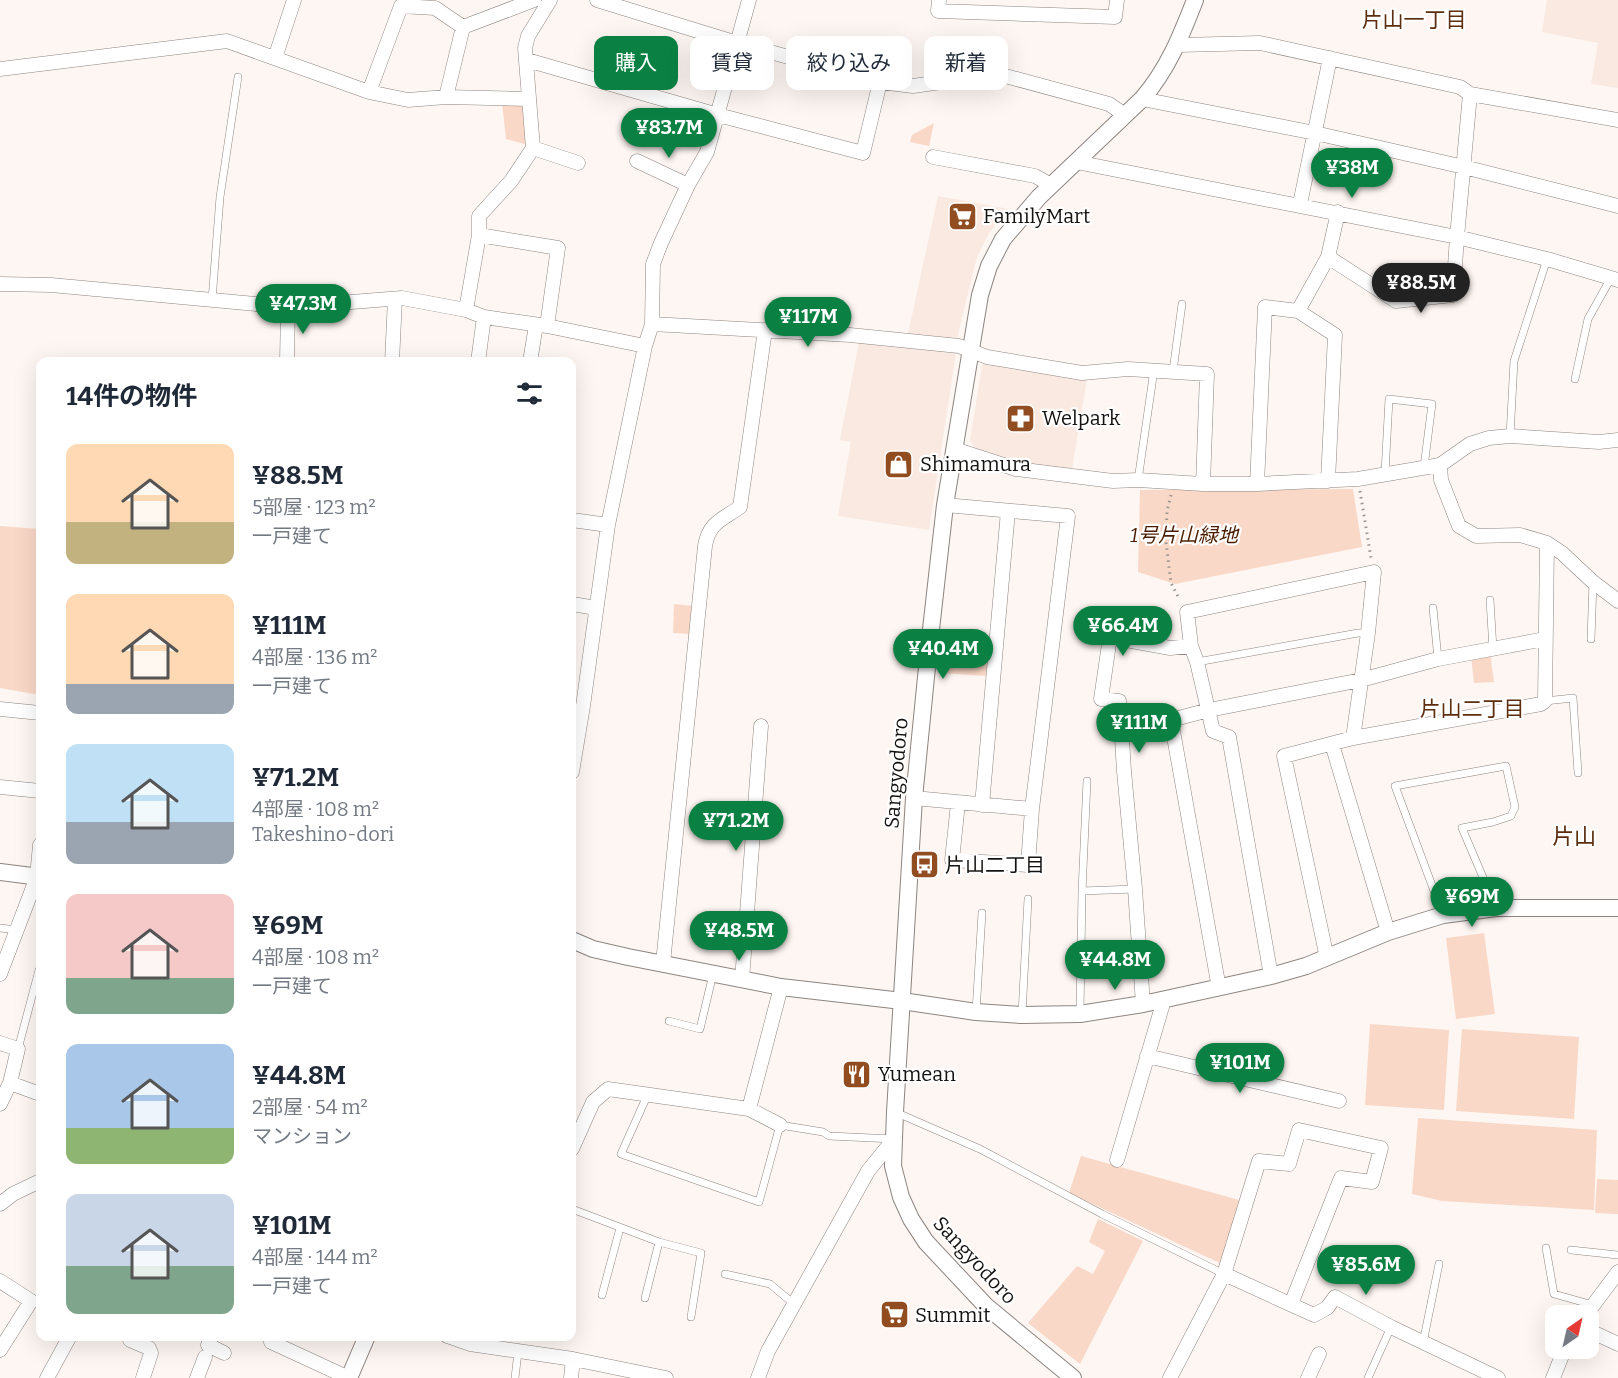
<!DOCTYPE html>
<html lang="ja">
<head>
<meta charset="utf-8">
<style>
	:root { --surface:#fff; --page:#f2f2f3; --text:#1f2937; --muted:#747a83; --accent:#0b8043 }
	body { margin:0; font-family:Bitter,"Noto Sans JP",serif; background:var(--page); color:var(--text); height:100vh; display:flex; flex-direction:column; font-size:22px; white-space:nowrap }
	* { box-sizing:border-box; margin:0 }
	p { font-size:20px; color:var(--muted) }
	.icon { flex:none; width:33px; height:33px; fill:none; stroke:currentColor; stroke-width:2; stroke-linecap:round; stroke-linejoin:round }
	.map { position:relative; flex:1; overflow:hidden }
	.drawer { position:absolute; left:36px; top:357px; width:540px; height:984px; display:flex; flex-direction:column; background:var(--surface); border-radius:12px; box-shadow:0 6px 24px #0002 }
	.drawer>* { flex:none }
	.hud { position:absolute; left:594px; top:36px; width:570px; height:54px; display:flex; gap:12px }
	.needle { width:39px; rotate:34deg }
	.controls { position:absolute; left:1545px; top:1305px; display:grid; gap:12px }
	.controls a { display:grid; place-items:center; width:54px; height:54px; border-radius:12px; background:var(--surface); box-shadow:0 6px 24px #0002; font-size:30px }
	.price { position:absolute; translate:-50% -51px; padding:0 14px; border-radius:21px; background:var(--accent); color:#fff; font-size:20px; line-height:39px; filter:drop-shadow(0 2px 3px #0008) }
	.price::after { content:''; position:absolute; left:50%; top:36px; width:18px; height:14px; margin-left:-9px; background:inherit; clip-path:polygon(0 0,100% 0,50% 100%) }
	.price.selected { background:#222; color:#fff }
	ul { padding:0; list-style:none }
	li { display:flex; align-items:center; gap:18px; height:150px; padding:0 30px }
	li span { display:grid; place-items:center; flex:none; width:168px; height:120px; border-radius:12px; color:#555 }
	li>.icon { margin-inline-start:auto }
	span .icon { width:72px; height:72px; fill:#fffc; stroke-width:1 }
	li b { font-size:26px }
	h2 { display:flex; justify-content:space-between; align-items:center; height:72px; padding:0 30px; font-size:26px }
	.chip { padding:0 21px; border-radius:12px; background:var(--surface); box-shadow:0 6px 24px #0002; font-size:21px; line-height:54px }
	.chip.selected { background:var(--accent); color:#fff }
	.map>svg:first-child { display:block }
	.built { fill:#f9e9e1 }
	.green { fill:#fad8c7 }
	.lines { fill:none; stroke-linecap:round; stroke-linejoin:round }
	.service-casing { stroke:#8c8581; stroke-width:8 }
	.minor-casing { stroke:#8c8581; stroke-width:15 }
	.tertiary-casing { stroke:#8c8581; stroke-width:18 }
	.path { stroke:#9c9693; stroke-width:3; stroke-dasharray:1.5 4.5; stroke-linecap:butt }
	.service { stroke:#fff; stroke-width:7 }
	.minor { stroke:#fff; stroke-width:14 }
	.tertiary { stroke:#fff; stroke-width:16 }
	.labels { text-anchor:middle; stroke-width:4.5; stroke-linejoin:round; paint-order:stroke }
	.poi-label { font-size:20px; fill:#141210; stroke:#fff; text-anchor:start }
	.park-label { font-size:20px; font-style:italic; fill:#4a1d00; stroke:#fff }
	.street-label { font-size:20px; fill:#141210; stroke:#fff }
	.neighbourhood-label { font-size:21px; fill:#5c2d0e; stroke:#fff }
	.quarter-label { font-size:22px; fill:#5c2d0e; stroke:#fff }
</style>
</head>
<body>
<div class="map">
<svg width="1618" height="1378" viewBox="0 0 1618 1378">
	<rect width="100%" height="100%" fill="#fef6f2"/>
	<path class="built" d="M 1547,0 L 1618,0 L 1618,88 L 1591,84 L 1598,43 L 1542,32 Z
		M 938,196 L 1009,209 L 989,233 L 977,257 L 957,338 L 908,334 Z
		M 859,342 L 956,353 L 929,530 L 838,516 L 851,442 L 840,440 Z
		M 986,361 L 1087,379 L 1072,469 L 1018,463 L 975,450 L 970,440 L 982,366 Z"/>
	<path class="green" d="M 502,102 L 525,102 L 528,145 L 506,139 Z
		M 934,123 L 929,146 L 910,142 L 912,135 Z
		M 1353,489 L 1362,547 L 1175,584 L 1138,572 L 1140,490 Z
		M 0,526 L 40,529 L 40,695 L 0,688 Z
		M 674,604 L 692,606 L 690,634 L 673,633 Z
		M 1490,652 L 1494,682 L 1474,683 L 1471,656 Z
		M 942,657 L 988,662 L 986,676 L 941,673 Z
		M 1484,933 L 1495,1014 L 1456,1019 L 1446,938 Z
		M 1370,1024 L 1449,1030 L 1444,1110 L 1365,1105 Z
		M 1462,1029 L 1579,1037 L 1574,1119 L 1456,1111 Z
		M 1418,1118 L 1597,1130 L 1594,1210 L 1442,1201 L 1412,1194 Z
		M 1081,1156 L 1239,1200 L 1222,1264 L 1069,1193 Z
		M 1597,1179 L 1618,1180 L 1618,1214 L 1595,1213 Z
		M 1098,1219 L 1143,1241 L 1080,1364 L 1028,1323 L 1077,1266 L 1093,1274 L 1105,1251 L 1089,1242 Z"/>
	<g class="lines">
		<defs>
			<path id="service" d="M 212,300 L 220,197 L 238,77
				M 1173,371 L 1182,304
				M 1575,379 L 1588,319 L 1611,278
				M 1510,436 L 1514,361 L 1547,259
				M 1385,473 L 1389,399 L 1432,404 L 1424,467
				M 1138,480 L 1154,370
				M 1490,600 L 1493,649
				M 1433,608 L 1438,659
				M 1591,639 L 1593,582
				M 1197,662 L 1358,633 L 1368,633
				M 1545,701 L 1573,698 L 1578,773
				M 1082,891 L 1135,889
				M 1443,915 L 1395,786 L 1506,766 L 1515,807 L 1511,816 L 1493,822 L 1462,828 L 1496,908
				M 0,928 L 17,930
				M 976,1012 L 982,913
				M 1080,1012 L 1082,891 L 1087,781
				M 1022,1014 L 1028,899
				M 669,1021 L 700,1029 L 713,974
				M 18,1049 L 39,970
				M 647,1096 L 621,1154 L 759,1202 L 780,1125 L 823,1132 L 829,1136 L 894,1139
				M 895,1112 L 980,1149 L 1102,1214 L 1224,1274
				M 572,1209 L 659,1242 L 645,1298
				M 659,1242 L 701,1253 L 691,1317
				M 1546,1248 L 1554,1294 L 1593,1305
				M 1571,1250 L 1618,1255
				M 725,1274 L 770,1284 L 794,1304
				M 602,1295 L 620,1228
				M 1423,1343 L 1439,1264
				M 515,1378 L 518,1352
				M 1368,1378 L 1391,1327"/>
			<path id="minor" d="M 597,0 L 737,43 L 880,82 L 913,86 L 998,74 L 1109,104 L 1125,115
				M 939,0 L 938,11 L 1115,17 L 1117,0
				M 463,27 L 534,0
				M 1178,45 L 1260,43 L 1460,87 L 1470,94 L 1457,237 L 1453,295 L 1396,301 L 1328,257
				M 275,58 L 294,0
				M 527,60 L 718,115 L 863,153 L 880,82
				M 0,69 L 227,41 L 369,92 L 408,100 L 446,97 L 528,99
				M 369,92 L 401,6 L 435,8 L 463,27
				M 1470,94 L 1618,120
				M 446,97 L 463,27
				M 1142,99 L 1315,133 L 1464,167 L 1618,206
				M 533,148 L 578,163
				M 933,157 L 1035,176 L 1051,185
				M 637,161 L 688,185
				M 1076,162 L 1457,237 L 1547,259 L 1618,280
				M 1300,204 L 1330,58
				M 479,235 L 558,248 L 547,326
				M 0,284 L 51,285 L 288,307 L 402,298 L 466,310 L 484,317 L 547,326 L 645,346
				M 466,310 L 479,235 L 479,216 L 511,181 L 533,148 L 525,48 L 528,36 L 550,0
				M 1298,311 L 1328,257 L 1338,212
				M 652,324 L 850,335 L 959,346 L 987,357 L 1082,373 L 1128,369 L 1207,374 L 1203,484
				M 287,362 L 288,307
				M 392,362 L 395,299
				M 478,362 L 484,317
				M 530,362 L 536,325
				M 954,449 L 1016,469 L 1113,481 L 1138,480 L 1203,484 L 1257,484 L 1358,479 L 1440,465 L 1470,444 L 1489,438 L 1510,436 L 1599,442 L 1618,440
				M 1440,465 L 1441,480 L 1459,526 L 1476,536 L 1520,535 L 1547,543 L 1562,553 L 1593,582 L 1618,601
				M 1257,484 L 1265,307 L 1298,311 L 1335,335 L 1328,481
				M 945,505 L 1068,516 L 1032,809 L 1028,865 L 952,860 L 958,803
				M 572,520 L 608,525
				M 572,604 L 596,608
				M 0,709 L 40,713
				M 1171,720 L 1219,988
				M 1121,722 L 1119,701 L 1101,699 L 1110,637 L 1170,648 L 1191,646
				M 1332,744 L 1388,932
				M 572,772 L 583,706 L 608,525 L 645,346 L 652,324 L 653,264 L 661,243 L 688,185 L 707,152 L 749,0
				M 0,787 L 40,791
				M 914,798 L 1032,809
				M 982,805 L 1008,511
				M 1327,958 L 1284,756 L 1353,738 L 1541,704 L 1545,701 L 1547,543
				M 663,963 L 705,546 C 709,522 722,520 740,507 L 765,330
				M 0,974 L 37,877 L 40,845
				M 1271,976 L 1229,737 L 1213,731 L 1197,662 L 1191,646 L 1187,612 L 1374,572 L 1368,633 L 1353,738
				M 742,980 L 761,726
				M 1143,1004 L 1135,889 L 1124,771 L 1121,722 L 1164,715 L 1171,720 L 1209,710 L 1361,680 L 1438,659 L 1545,639
				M 0,1043 L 18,1049 L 10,1083 L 0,1104
				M 1147,1056 L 1339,1101
				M 10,1083 L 40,1094
				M 749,1109 L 781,987
				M 572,1149 L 593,1102 L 608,1089 L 749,1109 L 780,1125
				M 1117,1160 L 1164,1000
				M 0,1204 L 13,1194 L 40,1181
				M 1224,1274 L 1314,1315 L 1327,1308 L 1335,1297 L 1391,1327 L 1498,1378
				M 0,1281 L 31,1301 L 0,1350
				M 1585,1316 L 1618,1272
				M 1588,1330 L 1618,1344
				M 212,1336 L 208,1345 L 224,1353
				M 274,1336 L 271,1342 L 349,1378
				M 447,1336 L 470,1344 L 573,1359 L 666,1378
				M 130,1340 L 149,1348 L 151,1353 L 143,1378
				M 47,1378 L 70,1336
				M 197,1378 L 205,1357
				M 571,1378 L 573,1359
				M 758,1378 L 768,1351 L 868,1171 L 894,1139
				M 1170,1378 L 1224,1274 L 1259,1161 L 1289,1164 L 1299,1130 L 1381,1148 L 1372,1182 L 1341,1178 L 1291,1304
				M 1308,1378 L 1319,1354
				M 1553,1378 L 1565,1348"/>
			<path id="tertiary" d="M 0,872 L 40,877
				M 572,940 L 593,949 L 628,957 L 781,987 L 902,1001 L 976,1012 L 1022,1015 L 1080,1014 L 1143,1004 L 1271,976 L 1306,966 L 1388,932 L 1443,915 L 1496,908 L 1618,908
				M 349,1378 L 367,1336
				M 1073,1378 L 986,1306 L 926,1242 L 911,1219 L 901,1197 L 893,1166 L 895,1112 L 914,798 L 929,647 L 945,505 L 980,295 L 989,266 L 1003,239 L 1039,197 L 1142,99 C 1168,69 1181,36 1195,0"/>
		</defs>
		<use href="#service" class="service-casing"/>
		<use href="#minor" class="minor-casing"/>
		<use href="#tertiary" class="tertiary-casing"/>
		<path class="path" d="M 1360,491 L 1371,558
			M 1171,495 L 1167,511 L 1166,542 L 1171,583 L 1180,600"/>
		<use href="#service" class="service"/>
		<use href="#minor" class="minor"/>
		<use href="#tertiary" class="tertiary"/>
	</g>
	<defs>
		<symbol id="supermarket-square" viewBox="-11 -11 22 22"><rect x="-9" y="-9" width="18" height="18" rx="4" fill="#914c20" stroke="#fff"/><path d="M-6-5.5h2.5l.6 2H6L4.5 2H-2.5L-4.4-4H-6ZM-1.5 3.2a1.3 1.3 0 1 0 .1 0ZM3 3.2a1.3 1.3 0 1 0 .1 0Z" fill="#fff"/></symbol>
		<symbol id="pharmacy-square" viewBox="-11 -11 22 22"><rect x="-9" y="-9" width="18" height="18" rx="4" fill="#914c20" stroke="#fff"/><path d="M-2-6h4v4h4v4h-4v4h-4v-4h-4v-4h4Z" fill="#fff"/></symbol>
		<symbol id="shop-square" viewBox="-11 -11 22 22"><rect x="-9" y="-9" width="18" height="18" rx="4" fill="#914c20" stroke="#fff"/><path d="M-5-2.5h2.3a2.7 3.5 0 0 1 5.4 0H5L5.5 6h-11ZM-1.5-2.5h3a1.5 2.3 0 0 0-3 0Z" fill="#fff"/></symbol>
		<symbol id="bus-square" viewBox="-11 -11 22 22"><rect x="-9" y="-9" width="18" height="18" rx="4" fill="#914c20" stroke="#fff"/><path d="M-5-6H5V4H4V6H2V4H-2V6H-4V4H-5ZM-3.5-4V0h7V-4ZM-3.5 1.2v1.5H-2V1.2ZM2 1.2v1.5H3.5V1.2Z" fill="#fff"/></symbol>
		<symbol id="restaurant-square" viewBox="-11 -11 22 22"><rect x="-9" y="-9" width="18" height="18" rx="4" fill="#914c20" stroke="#fff"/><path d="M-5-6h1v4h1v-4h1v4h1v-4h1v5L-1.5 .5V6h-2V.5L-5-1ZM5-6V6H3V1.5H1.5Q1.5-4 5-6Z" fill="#fff"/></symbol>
	</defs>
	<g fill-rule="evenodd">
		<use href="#supermarket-square" x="946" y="200" width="33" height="33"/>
		<use href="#pharmacy-square" x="1004" y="402" width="33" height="33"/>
		<use href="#shop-square" x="882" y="448" width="33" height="33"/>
		<use href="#bus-square" x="908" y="848" width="33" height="33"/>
		<use href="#restaurant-square" x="840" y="1058" width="33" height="33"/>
		<use href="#supermarket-square" x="878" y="1298" width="33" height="33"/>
	</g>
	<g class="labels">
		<g class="poi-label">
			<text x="983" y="223">FamilyMart</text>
			<text x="1042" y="425">Welpark</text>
			<text x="920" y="471">Shimamura</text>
			<text x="945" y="872">片山二丁目</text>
			<text x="878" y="1081">Yumean</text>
			<text x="915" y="1322">Summit</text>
		</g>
		<g class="park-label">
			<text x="1184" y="542">1号片山緑地</text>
		</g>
		<g class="street-label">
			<text transform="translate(896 773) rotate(-85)" y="7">Sangyodoro</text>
			<text transform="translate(975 1260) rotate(47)" y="7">Sangyodoro</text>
		</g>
		<g class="neighbourhood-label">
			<text x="1414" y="27">片山一丁目</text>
			<text x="1472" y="716">片山二丁目</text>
		</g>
		<g class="quarter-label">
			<text x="1574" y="844">片山</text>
		</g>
	</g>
</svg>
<div class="controls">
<a><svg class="needle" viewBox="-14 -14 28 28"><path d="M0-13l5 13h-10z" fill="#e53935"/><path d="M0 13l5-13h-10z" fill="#747a83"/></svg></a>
</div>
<b class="price" style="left:669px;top:159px">¥83.7M</b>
<b class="price" style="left:1352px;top:199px">¥38M</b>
<b class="price selected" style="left:1421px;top:314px">¥88.5M</b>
<b class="price" style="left:303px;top:335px">¥47.3M</b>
<b class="price" style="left:808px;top:348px">¥117M</b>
<b class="price" style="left:1123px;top:657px">¥66.4M</b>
<b class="price" style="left:943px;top:680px">¥40.4M</b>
<b class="price" style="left:1139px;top:754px">¥111M</b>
<b class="price" style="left:736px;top:852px">¥71.2M</b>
<b class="price" style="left:1472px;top:928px">¥69M</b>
<b class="price" style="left:739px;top:962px">¥48.5M</b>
<b class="price" style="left:1115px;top:991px">¥44.8M</b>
<b class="price" style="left:1240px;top:1094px">¥101M</b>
<b class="price" style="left:1366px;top:1296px">¥85.6M</b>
<div class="hud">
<a class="chip selected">購入</a>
<a class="chip">賃貸</a>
<a class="chip">絞り込み</a>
<a class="chip">新着</a>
</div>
<section class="drawer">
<h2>14件の物件<svg class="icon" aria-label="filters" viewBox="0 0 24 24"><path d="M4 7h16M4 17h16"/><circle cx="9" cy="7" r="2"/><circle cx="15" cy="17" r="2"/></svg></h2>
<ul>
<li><span style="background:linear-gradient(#ffd9b3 65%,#c2b280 0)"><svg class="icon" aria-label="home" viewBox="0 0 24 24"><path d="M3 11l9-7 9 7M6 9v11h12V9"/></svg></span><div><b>¥88.5M</b><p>5部屋 · 123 m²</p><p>一戸建て</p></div></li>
<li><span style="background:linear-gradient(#ffd9b3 75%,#9aa5b1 0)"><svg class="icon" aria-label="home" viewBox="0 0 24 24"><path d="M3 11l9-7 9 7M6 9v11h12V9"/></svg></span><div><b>¥111M</b><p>4部屋 · 136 m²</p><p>一戸建て</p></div></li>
<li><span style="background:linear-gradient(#bfe0f5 65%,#9aa5b1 0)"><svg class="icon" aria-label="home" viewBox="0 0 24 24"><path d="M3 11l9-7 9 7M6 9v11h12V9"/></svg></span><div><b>¥71.2M</b><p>4部屋 · 108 m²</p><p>Takeshino-dori</p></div></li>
<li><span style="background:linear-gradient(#f6c9c9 70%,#7fa58c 0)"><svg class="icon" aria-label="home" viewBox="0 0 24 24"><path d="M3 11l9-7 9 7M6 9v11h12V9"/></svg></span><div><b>¥69M</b><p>4部屋 · 108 m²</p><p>一戸建て</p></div></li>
<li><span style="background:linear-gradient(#a9c7e8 70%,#8fb573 0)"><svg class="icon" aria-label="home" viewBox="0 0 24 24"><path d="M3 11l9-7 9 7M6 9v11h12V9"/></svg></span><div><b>¥44.8M</b><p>2部屋 · 54 m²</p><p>マンション</p></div></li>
<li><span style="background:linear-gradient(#c9d6e8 60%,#7fa58c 0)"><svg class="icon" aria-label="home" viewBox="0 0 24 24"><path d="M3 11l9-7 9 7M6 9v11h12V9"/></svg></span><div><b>¥101M</b><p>4部屋 · 144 m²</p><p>一戸建て</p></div></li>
</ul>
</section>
</div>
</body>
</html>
